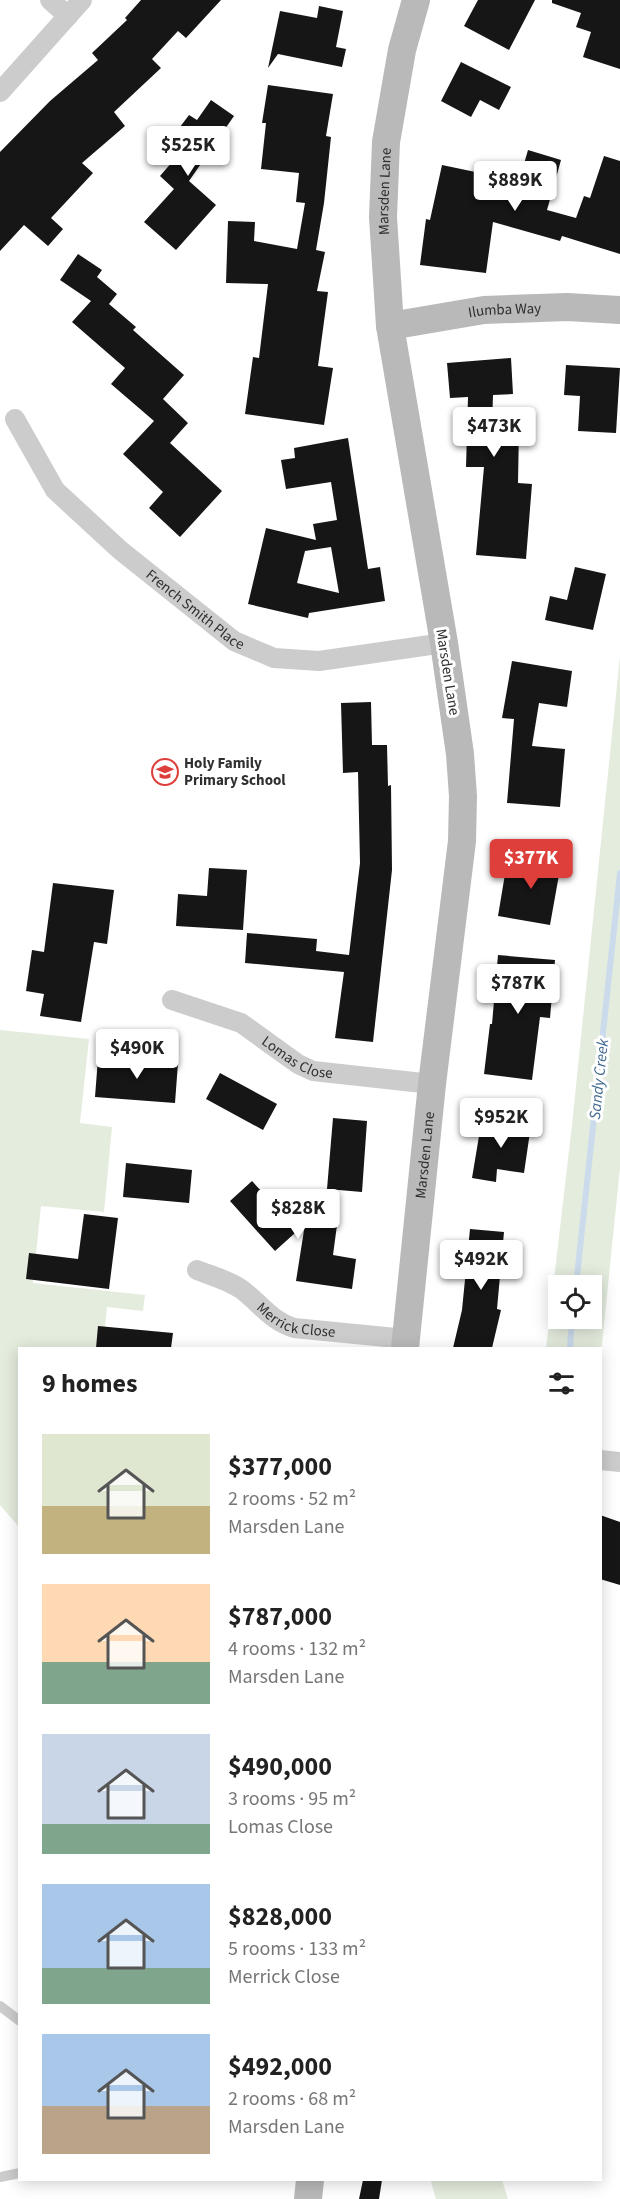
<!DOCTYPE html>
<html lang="en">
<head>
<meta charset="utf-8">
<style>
	:root { --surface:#fff; --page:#f2f2f2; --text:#222; --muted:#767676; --accent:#de3f3a }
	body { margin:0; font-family:"Source Sans 3",sans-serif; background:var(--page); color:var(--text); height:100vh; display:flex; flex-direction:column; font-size:22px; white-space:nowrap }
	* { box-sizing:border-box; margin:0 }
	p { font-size:20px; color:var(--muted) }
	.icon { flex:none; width:33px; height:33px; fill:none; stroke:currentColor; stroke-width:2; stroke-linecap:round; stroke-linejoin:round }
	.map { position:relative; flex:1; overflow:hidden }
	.side { position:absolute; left:18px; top:1347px; width:584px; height:834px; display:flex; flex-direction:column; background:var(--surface); border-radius:0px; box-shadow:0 3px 15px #0003 }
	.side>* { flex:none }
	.controls { position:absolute; left:548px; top:1275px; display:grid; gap:12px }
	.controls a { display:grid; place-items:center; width:54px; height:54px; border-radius:0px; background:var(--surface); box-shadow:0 3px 15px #0003; font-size:30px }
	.price { position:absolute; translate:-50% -51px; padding:0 14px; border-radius:6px; background:#fff; color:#222; font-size:20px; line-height:39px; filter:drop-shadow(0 2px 3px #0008) }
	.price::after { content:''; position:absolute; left:50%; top:36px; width:18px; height:14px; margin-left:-9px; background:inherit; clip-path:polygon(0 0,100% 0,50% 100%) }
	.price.on { background:var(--accent); color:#fff }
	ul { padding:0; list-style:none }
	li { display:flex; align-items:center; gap:18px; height:150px; padding:0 24px }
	li span { display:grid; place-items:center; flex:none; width:168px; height:120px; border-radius:0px; color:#555 }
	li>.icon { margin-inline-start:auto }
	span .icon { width:72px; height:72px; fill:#fffc; stroke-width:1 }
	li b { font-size:26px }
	h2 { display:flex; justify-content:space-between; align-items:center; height:72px; padding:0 24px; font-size:26px }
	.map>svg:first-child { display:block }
	.green { fill:#e4ecde; fill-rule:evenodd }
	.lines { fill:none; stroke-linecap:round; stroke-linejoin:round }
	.stream { stroke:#cbdbeb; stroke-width:6 }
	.building { fill:#161616; fill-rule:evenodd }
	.lane { stroke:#ccc; stroke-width:10 }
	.street { stroke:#ccc; stroke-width:20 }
	.secondary { stroke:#b9b9b9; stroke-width:28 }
	.labels { text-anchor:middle; stroke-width:6; stroke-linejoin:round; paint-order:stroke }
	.street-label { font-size:15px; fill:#2f2f2f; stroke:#fff }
	.poi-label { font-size:15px; font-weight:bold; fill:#2f2f2f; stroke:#fff; text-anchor:start }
	.water-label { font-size:16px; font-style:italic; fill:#40688f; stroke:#fff }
</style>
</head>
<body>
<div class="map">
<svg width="620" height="2199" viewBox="0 0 620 2199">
	<rect width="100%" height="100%" fill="#fff"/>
	<path class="green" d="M 620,656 L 620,1168 L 600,1364 L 600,1348 L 546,1348 L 572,1125 ZM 558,1286 L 591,1286 L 591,1318 L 558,1318 Z
		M 0,1030 L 89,1039 L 80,1123 L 112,1127 L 104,1212 L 41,1206 L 33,1283 L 145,1295 L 143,1311 L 107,1307 L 103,1348 L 20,1348 L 19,1527 L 0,1505 Z
		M 432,2180 L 502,2180 L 508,2199 L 436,2199 L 431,2182 Z"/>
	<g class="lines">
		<path class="stream" d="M 576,1286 L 620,873
			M 570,1348 L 572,1318"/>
	</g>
	<path class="building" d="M 141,0 L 221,0 L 186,38 L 178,31 L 152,59 L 161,68 L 114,112 L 125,126 L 82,163 L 93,173 L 51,218 L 63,229 L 48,246 L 24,225 L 0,251 L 0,152 L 50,101 L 98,60 L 92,53 L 127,20 L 125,18 Z
		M 478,0 L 535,0 L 509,50 L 464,26 Z
		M 552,0 L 620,0 L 620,69 L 583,57 L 591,32 L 576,27 L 581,13 L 552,3 Z
		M 319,6 L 343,11 L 336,47 L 346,49 L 342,67 L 278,54 L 268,68 L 280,11 L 317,18 Z
		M 461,62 L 511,87 L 499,110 L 480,100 L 471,117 L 441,101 Z
		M 268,85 L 333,94 L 326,136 L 331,137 L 324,203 L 316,250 L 325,252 L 317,291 L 328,292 L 318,366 L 333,368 L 324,425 L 245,414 L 253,357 L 259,358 L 268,284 L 226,283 L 228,221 L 255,222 L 254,241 L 297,249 L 305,203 L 296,202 L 299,173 L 261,169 L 266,123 L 262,123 Z
		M 211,100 L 234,116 L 189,181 L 216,205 L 176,250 L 144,222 L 174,189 L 160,176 L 179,154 L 175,151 L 183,141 L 174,135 L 189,115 L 197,120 Z
		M 528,150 L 561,160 L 547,210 L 576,218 L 584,196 L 590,198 L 604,156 L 620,161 L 620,254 L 562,236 L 560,241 L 493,222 L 486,273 L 420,265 L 426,219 L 430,220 L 442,165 L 519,181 Z
		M 78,254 L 102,270 L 97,277 L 117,294 L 109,304 L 136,327 L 133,330 L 184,375 L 163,399 L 188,423 L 170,443 L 222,491 L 180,537 L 149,508 L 163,492 L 123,454 L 154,421 L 111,384 L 125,368 L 72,322 L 91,301 L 60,280 Z
		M 511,358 L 513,394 L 493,395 L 492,426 L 519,427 L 518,483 L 532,484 L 526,559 L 476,555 L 484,467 L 466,467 L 468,397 L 450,398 L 447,363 Z
		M 566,365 L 620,368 L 616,433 L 578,431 L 580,396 L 564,395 Z
		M 348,438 L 368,569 L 380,567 L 385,601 L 309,613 L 308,618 L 248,604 L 266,528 L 316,540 L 313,524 L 337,520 L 331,482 L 286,489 L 281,460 L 295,458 L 294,448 ZM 331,547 L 339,593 L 297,583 L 305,551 Z
		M 575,567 L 606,574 L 593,630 L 545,620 L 550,596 L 567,600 Z
		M 512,661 L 572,671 L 567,707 L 539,703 L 532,746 L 565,749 L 560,807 L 507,803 L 514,719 L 502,718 Z
		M 371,702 L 372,745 L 387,745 L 388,786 L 391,785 L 392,870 L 373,1042 L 335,1038 L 344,972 L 245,963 L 247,933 L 317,939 L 316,951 L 349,955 L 360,863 L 358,772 L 343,773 L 341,703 Z
		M 522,852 L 562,858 L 550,925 L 498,916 L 505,874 L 517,877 Z
		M 209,868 L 247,870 L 243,930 L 176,926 L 178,894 L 207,896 Z
		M 53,883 L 114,890 L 107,944 L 94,942 L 81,1022 L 40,1016 L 44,994 L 26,991 L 32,950 L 44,952 Z
		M 498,955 L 555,960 L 550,1018 L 540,1017 L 532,1080 L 484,1074 L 490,1024 L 492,1024 Z
		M 98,1058 L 178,1063 L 175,1103 L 95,1097 Z
		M 220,1073 L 277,1104 L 263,1130 L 206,1099 Z
		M 333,1118 L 367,1121 L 362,1192 L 327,1189 Z
		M 482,1118 L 531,1125 L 524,1173 L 497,1169 L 496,1182 L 472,1178 Z
		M 126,1163 L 192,1170 L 189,1203 L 123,1197 Z
		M 252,1181 L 285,1217 L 337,1225 L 333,1255 L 356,1259 L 352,1289 L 296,1281 L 305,1224 L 275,1251 L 230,1201 Z
		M 84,1214 L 118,1218 L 109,1289 L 26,1279 L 29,1253 L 78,1259 Z
		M 470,1229 L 504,1232 L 497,1309 L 501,1310 L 492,1348 L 453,1348 L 462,1310 Z
		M 98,1326 L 173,1333 L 171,1348 L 96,1348 Z
		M 600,1515 L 620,1522 L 620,1585 L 600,1579 Z
		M 363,2180 L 382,2180 L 379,2199 L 359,2199 Z"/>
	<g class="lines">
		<path class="lane" d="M 0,2006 L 20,2021
			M 0,2177 L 20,2173"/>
		<g class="street">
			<path d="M 50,0 L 68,16"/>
			<path d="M 0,92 L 82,0"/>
			<path id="s1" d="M 15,419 L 55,490 L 120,550 L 234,641 L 274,658 L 319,661 L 444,643"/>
			<path id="s2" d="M 172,1000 L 241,1023 L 298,1064 L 313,1071 L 432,1084"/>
			<path id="s3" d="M 197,1270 C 212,1276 228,1280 241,1289 C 260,1303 271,1321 294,1328 L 406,1339"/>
			<path d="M 600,1460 L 620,1462"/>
		</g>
		<g class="secondary">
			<path id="s4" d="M 390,326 L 484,310 L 567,307 L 620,310"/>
			<path id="s5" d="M 405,1348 L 432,1084 L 462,841 L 463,796 L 460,754 L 444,643 L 390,326 L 383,217 L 386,142 L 402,50 L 416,0"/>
			<path d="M 308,2199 L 310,2180"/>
		</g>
	</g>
	<defs>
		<symbol id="school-ring" viewBox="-11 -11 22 22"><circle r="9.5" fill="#fff" stroke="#de3f3a" stroke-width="1.5"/><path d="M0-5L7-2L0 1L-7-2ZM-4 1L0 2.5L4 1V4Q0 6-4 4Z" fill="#de3f3a"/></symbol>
	</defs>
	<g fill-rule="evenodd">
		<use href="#school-ring" x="150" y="757" width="30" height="30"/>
	</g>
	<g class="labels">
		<g class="street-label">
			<text dy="5" stroke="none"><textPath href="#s5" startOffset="1166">Marsden Lane</textPath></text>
			<text dy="5" stroke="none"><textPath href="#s4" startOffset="116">Ilumba Way</textPath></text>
			<text dy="5" stroke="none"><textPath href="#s1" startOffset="266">French Smith Place</textPath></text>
			<text transform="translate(448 672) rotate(81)" y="5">Marsden Lane</text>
			<text dy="5" stroke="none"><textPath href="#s2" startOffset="140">Lomas Close</textPath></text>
			<text dy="5" stroke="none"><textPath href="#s5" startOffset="194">Marsden Lane</textPath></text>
			<text dy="5" stroke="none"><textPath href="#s3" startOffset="114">Merrick Close</textPath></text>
		</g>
		<g class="poi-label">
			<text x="184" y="768">Holy Family<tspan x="184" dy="17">Primary School</tspan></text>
		</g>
		<g class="water-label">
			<text transform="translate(598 1079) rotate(-84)" y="6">Sandy Creek</text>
		</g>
	</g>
</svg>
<div class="controls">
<a><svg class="icon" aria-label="locate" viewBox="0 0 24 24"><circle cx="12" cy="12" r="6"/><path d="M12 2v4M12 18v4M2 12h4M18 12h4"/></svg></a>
</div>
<b class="price" style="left:188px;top:177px">$525K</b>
<b class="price" style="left:515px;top:212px">$889K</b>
<b class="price" style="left:494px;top:458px">$473K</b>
<b class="price on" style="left:531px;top:890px">$377K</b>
<b class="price" style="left:518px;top:1015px">$787K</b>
<b class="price" style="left:137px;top:1080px">$490K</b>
<b class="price" style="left:501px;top:1149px">$952K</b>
<b class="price" style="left:298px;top:1240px">$828K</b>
<b class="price" style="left:481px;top:1291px">$492K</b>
<section class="side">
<h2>9 homes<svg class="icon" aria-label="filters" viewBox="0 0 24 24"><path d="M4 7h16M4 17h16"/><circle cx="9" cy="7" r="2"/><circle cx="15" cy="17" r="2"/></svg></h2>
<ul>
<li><span style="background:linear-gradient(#dfe7d0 60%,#c2b280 0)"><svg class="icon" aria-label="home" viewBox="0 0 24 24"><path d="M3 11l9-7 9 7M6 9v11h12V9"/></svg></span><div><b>$377,000</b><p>2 rooms · 52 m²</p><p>Marsden Lane</p></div></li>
<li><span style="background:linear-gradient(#ffd9b3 65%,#7fa58c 0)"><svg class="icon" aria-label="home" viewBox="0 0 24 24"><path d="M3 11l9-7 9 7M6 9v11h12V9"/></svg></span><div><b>$787,000</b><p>4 rooms · 132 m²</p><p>Marsden Lane</p></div></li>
<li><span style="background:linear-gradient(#c9d6e8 75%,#7fa58c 0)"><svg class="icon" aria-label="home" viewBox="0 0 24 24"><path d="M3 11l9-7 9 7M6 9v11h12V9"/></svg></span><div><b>$490,000</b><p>3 rooms · 95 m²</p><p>Lomas Close</p></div></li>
<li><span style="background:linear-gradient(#a9c7e8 70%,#7fa58c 0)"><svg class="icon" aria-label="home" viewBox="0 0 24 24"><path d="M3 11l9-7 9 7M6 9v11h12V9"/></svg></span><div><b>$828,000</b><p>5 rooms · 133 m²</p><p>Merrick Close</p></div></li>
<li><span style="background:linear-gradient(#a9c7e8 60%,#b9a48a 0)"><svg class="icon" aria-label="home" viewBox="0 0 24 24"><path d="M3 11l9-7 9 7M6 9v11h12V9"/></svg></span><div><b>$492,000</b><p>2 rooms · 68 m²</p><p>Marsden Lane</p></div></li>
</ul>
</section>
</div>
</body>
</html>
